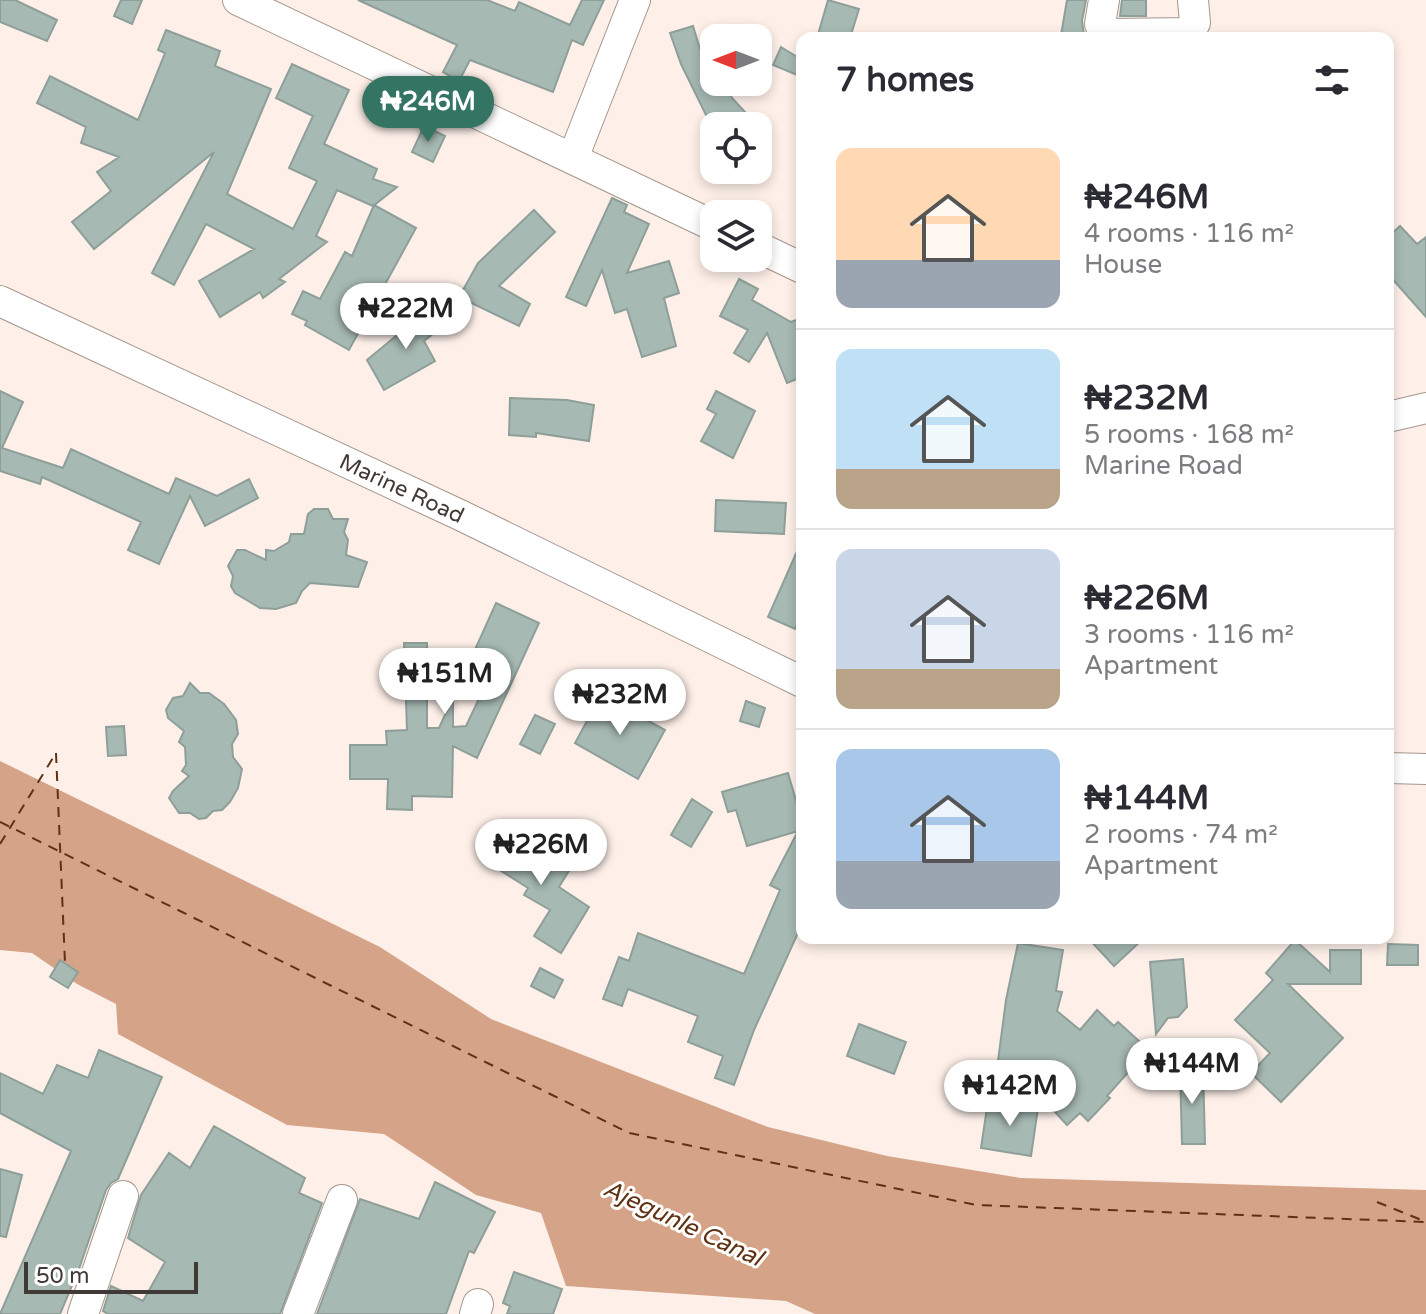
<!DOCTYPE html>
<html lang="en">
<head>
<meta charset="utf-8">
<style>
	:root { --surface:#fff; --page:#f2f2f3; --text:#2b2b33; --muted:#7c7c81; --line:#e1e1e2; --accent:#347462 }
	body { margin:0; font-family:"Varela Round",sans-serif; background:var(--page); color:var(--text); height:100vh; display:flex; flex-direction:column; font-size:30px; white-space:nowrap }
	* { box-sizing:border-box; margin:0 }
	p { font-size:26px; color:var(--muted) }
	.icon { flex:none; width:44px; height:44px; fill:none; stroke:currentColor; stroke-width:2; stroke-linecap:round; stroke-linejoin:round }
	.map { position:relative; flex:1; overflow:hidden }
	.sheet { position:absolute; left:796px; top:32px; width:598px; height:912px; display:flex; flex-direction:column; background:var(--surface); border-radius:16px; box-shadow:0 4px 12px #0003 }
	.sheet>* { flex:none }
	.needle { width:52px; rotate:270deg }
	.buttons { position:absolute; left:700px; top:24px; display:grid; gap:16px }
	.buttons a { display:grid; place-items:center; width:72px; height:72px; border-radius:16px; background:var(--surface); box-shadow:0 4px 12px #0003; font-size:40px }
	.scale { position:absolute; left:24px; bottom:20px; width:174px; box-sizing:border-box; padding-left:8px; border:4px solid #403935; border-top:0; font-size:22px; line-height:28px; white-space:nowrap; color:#403935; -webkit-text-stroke:6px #fff; paint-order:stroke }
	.price { position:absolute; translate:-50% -68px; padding:0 18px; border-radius:28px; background:#fff; color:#222; font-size:26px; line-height:52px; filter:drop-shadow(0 2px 4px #0008) }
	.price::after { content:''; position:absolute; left:50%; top:48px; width:24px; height:18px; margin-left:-12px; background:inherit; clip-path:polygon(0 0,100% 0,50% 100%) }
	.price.selected { background:var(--accent); color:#fff }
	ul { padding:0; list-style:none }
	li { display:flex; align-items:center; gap:24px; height:200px; padding:0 40px }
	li+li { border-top:2px solid var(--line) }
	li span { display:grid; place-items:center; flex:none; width:224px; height:160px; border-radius:16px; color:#555 }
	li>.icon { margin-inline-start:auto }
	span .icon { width:96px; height:96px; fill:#fffc; stroke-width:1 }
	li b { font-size:34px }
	h2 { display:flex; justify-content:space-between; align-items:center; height:96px; padding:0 40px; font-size:34px }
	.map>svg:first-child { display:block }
	.water { fill:#d5a488 }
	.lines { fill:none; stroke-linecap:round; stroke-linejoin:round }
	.ferry { stroke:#603112; stroke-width:2; stroke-dasharray:10 8; stroke-linecap:butt }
	.building { fill:#a7b9b3; stroke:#8e9f99; stroke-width:2 }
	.minor-casing { stroke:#a5968d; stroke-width:32 }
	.minor { stroke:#fff; stroke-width:30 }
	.labels { text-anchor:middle; stroke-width:6; stroke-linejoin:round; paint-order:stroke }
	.street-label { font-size:22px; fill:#403935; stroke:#fff }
	.water-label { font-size:24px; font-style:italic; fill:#603112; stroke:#fff }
</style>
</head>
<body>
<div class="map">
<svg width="1426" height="1314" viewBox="0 0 1426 1314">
	<rect width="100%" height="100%" fill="#fef0e9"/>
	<path class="water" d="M 0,761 L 380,947 L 491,1019 L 768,1127 L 887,1156 L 1021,1178 L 1426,1190 L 1426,1314 L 815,1314 L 786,1301 L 566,1286 L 541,1213 L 476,1195 L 384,1134 L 287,1125 L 118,1034 L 116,1004 L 77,984 L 32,953 L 0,950 Z"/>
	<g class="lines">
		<path class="ferry" d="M 56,753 L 65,963
			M 0,822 L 629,1133 L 976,1205 L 1426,1222
			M 0,844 L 56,753
			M 1377,1202 L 1424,1221"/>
	</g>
	<path class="building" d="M 0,0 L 15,0 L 57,20 L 47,41 L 0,22 Z
		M 121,0 L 142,0 L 132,24 L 114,16 Z
		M 358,0 L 487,0 L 515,11 L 519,2 L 570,25 L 582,0 L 604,0 L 583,45 L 572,40 L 553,92 L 470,60 L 459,81 L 443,72 L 457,45 Z
		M 828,0 L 859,9 L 850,38 L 817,38 Z
		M 1067,0 L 1086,0 L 1082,21 L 1084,35 L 1061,35 Z
		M 1122,0 L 1146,0 L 1146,16 L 1120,16 Z
		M 693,26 L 700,49 L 706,45 L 714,62 L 714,82 L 724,82 L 732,98 L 758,126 L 716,126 L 706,115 L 681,64 L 670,33 Z
		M 166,30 L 220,51 L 215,66 L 271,89 L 227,194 L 293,229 L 317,181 L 289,168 L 313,116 L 276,98 L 292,64 L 349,90 L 324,144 L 377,169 L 373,179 L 397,187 L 373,206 L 337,190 L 316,236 L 327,242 L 279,279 L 285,282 L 263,298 L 260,292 L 220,317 L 199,281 L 254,249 L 206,224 L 174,285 L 152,273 L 214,152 L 94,249 L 72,222 L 111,191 L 97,172 L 119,157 L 81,143 L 86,127 L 37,103 L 50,76 L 138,120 L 165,53 L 158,50 Z
		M 781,47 L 802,60 L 802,77 L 773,65 Z
		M 424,126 L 445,136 L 433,162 L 412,152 Z
		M 612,198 L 627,205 L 624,212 L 649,224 L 627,273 L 669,261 L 679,293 L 664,298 L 676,346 L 642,357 L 627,309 L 615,313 L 602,270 L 586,306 L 566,297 Z
		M 374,205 L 416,228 L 349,350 L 305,325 L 307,321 L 292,314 L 303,291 L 320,299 L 345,252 L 352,256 Z
		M 534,210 L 555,232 L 499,286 L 530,304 L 519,326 L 459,297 L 478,263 Z
		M 1400,226 L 1417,244 L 1426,237 L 1426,317 L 1388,274 L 1388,237 Z
		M 739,279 L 758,289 L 752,300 L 791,322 L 796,320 L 802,336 L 802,377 L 787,383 L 767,333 L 749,362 L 734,353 L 748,330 L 720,316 Z
		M 430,308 L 444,325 L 424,341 L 435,361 L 384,390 L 367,360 Z
		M 0,391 L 23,402 L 2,448 L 63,468 L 71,449 L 169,494 L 176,478 L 217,496 L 249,479 L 258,498 L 205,526 L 190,496 L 159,564 L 128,550 L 141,522 L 42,477 L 40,484 L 0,471 Z
		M 716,391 L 755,411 L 733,458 L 701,441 L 716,414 L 707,409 Z
		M 510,398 L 567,400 L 594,405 L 589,441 L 536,433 L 536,437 L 509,435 Z
		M 716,500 L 786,503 L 784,534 L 715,531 Z
		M 314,509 L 328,509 L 333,519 L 348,519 L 344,532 L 348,540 L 346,555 L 367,562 L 358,587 L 310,583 L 302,591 L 296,603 L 276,609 L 260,608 L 235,593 L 231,586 L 233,576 L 228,566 L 237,550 L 245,550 L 266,560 L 266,550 L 274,551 L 289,542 L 291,534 L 304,534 L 308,514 Z
		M 802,540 L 802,611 L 795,629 L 768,617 Z
		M 496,603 L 539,623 L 477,758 L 453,746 L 452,797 L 412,796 L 412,810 L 387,809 L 388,779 L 350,779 L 350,745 L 387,745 L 386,731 L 407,730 L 404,643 L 427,643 L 427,728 L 439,728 L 453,697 L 453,727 L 466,726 L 486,684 L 464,674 Z
		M 190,683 L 200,693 L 209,693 L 224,704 L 236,720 L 238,734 L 232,744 L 233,757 L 242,769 L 238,788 L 230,802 L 222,810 L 213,811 L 206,818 L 199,819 L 190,813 L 179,813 L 169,798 L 173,791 L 189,776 L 182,771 L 186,765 L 185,747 L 179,742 L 184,731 L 168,718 L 166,710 L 173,698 L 183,696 Z
		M 601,695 L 665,730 L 638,779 L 575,743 Z
		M 746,701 L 765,708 L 759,727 L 740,721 Z
		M 535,715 L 555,724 L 540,754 L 520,744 Z
		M 124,726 L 126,755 L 108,756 L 106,727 Z
		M 788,773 L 802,821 L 802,924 L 754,1030 L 734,1085 L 715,1078 L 723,1056 L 688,1042 L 698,1016 L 628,989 L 622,1006 L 603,999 L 619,957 L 629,961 L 638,933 L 744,974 L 780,890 L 770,885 L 798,831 L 747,846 L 736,810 L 728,812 L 722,792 Z
		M 692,799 L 712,812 L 691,847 L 671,835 Z
		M 516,830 L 546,849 L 544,853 L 570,869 L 559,887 L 589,907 L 561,953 L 534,936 L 550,910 L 524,895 L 528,888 L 484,860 L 495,843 L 504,848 Z
		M 1088,938 L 1144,938 L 1114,966 Z
		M 1295,940 L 1330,972 L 1330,950 L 1361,950 L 1361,984 L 1288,984 L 1343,1038 L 1281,1102 L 1251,1073 L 1270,1053 L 1235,1020 L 1273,980 L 1266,973 Z
		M 1018,943 L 1063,950 L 1056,991 L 1062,992 L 1057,1011 L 1080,1030 L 1097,1010 L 1114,1026 L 1118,1022 L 1150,1051 L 1133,1071 L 1131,1069 L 1107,1096 L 1110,1098 L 1088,1121 L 1080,1113 L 1067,1125 L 1030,1085 L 1047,1068 L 998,1061 L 1006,1000 Z
		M 1388,944 L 1418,945 L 1418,965 L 1387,965 Z
		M 1183,959 L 1187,1007 L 1178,1017 L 1168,1018 L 1156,1034 L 1150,962 Z
		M 60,960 L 78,972 L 68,988 L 50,977 Z
		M 540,968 L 563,980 L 554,998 L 531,986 Z
		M 859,1024 L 906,1042 L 894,1074 L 847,1056 Z
		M 99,1050 L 162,1077 L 118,1179 L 111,1183 L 106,1190 L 79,1269 L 60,1314 L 0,1314 L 71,1151 L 0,1113 L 0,1073 L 43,1094 L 57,1065 L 88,1078 Z
		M 1180,1068 L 1203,1068 L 1205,1144 L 1182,1144 Z
		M 988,1101 L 1038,1108 L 1031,1156 L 981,1148 Z
		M 214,1126 L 305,1178 L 299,1193 L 322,1203 L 280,1314 L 108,1314 L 103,1311 L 111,1286 L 143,1301 L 165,1262 L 128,1238 L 141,1195 L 169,1153 L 190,1168 Z
		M 0,1169 L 22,1175 L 6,1237 L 0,1236 Z
		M 435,1182 L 495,1212 L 474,1253 L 469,1251 L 446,1314 L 317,1314 L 360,1199 L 419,1219 Z
		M 514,1272 L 562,1289 L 553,1314 L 507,1314 L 510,1306 L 503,1303 Z"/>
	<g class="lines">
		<defs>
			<path id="minor" d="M 238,0 L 714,226
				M 1104,0 L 1100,24 L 1105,33 L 1112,34 L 1188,33 L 1195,23 L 1193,0
				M 573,158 L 635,0
				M 758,247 L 802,268
				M 0,301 L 460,515 L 802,682
				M 1388,417 L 1426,408
				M 1388,768 L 1426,769
				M 83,1314 L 123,1196
				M 298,1314 L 342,1200
				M 475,1314 L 478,1304"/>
		</defs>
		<use href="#minor" class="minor-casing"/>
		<use href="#minor" class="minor"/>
	</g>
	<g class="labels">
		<g class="street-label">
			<text transform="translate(402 488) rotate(25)" y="8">Marine Road</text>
		</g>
		<g class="water-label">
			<text transform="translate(683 1223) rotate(25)" y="8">Ajegunle Canal</text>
		</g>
	</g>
</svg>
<div class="buttons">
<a><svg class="needle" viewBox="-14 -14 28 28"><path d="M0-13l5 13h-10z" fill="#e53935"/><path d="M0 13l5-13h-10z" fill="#7c7c81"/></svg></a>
<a><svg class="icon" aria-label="locate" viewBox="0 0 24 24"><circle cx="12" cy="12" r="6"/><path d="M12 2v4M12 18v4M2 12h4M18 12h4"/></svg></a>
<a><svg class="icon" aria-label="layers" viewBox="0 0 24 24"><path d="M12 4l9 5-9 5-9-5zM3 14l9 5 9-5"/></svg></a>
</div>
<div class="scale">50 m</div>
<b class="price selected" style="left:428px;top:144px">₦246M</b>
<b class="price" style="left:406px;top:351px">₦222M</b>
<b class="price" style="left:445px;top:716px">₦151M</b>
<b class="price" style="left:620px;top:737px">₦232M</b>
<b class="price" style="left:541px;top:887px">₦226M</b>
<b class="price" style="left:1192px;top:1106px">₦144M</b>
<b class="price" style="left:1010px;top:1128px">₦142M</b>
<section class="sheet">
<h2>7 homes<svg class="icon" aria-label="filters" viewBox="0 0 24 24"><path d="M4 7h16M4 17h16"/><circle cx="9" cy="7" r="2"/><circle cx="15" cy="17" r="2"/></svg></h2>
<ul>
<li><span style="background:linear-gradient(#ffd9b3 70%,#9aa5b1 0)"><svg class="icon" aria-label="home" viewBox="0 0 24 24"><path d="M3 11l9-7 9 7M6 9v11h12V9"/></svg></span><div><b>₦246M</b><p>4 rooms · 116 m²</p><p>House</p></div></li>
<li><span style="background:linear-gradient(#bfe0f5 75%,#b9a48a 0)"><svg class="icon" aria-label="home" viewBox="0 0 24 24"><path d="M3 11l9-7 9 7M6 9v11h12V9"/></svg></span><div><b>₦232M</b><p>5 rooms · 168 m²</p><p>Marine Road</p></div></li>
<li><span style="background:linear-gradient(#c9d6e8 75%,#b9a48a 0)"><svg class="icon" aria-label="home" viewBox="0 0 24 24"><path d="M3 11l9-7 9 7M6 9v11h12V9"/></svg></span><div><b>₦226M</b><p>3 rooms · 116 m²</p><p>Apartment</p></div></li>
<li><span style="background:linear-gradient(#a9c7e8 70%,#9aa5b1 0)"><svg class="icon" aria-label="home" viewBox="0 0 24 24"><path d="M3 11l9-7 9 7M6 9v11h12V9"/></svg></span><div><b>₦144M</b><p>2 rooms · 74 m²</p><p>Apartment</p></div></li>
</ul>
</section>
</div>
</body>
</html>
